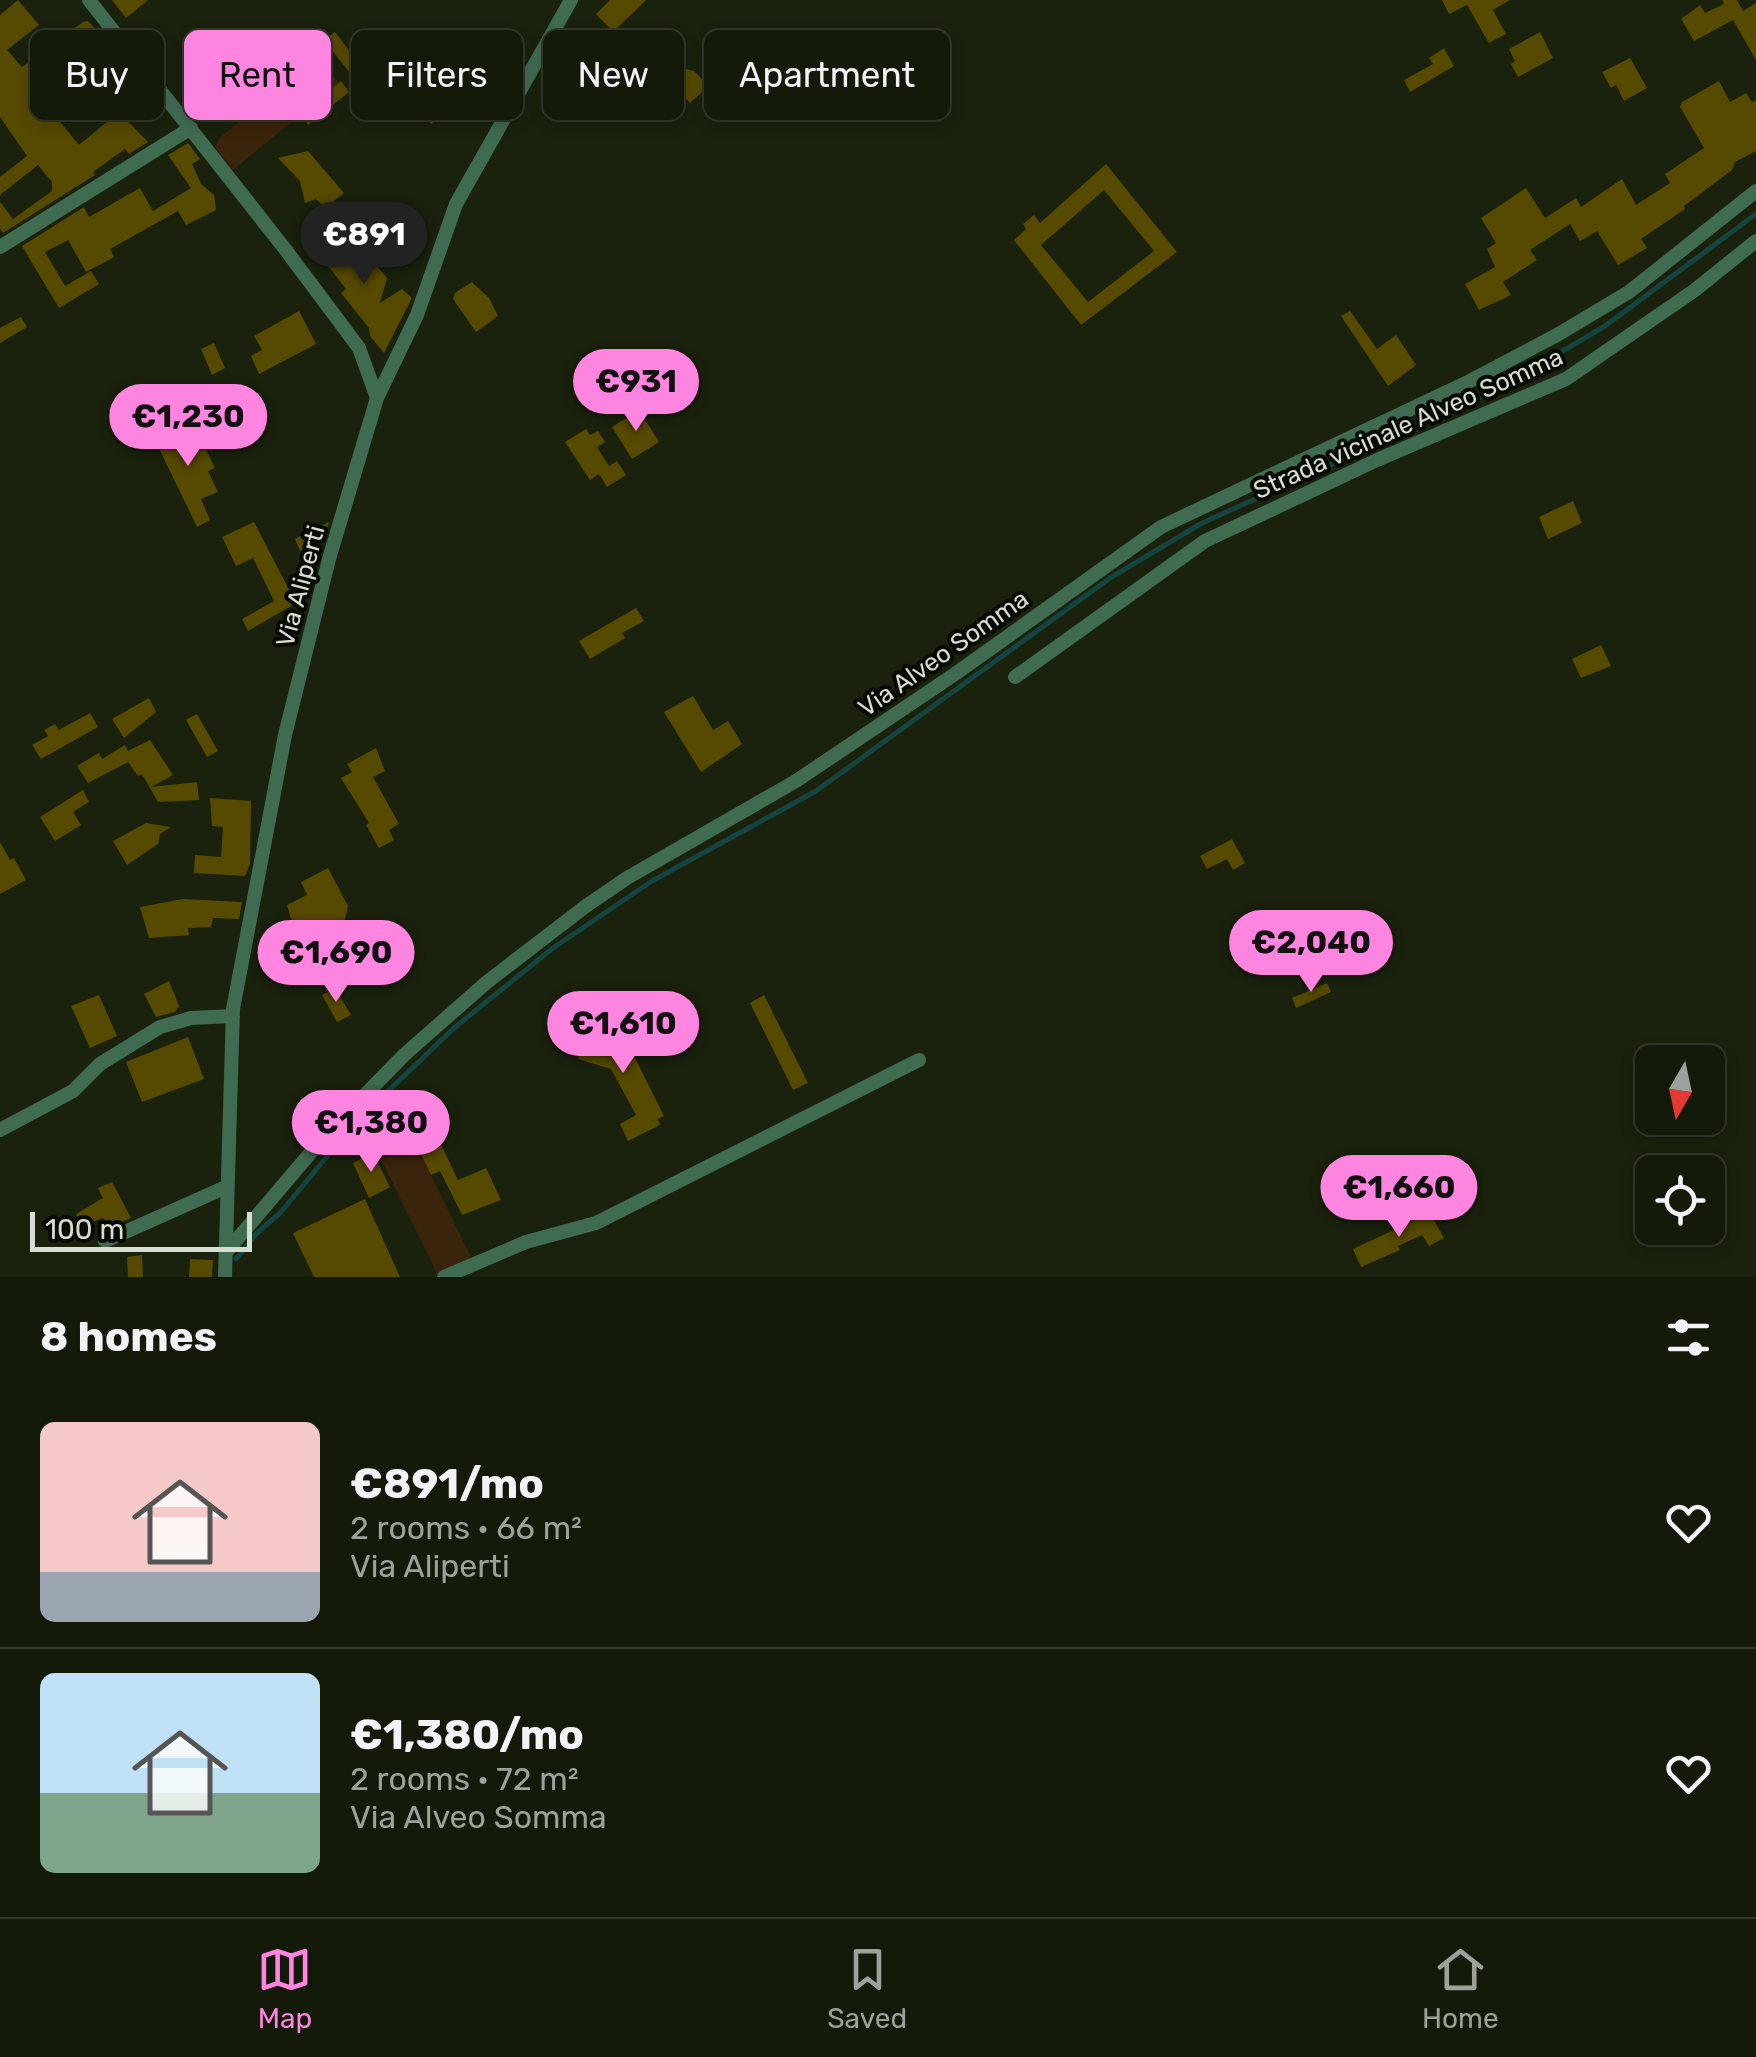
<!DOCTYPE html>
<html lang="en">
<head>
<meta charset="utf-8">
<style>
	:root { --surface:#141a0a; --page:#1d2313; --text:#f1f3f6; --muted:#9da19c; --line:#33382b; --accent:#fe85df }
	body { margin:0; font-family:Rubik,sans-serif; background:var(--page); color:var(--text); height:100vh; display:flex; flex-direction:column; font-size:38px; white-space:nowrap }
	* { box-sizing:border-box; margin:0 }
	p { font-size:32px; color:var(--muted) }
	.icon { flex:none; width:55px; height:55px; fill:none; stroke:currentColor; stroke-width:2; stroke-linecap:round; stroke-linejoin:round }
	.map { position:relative; height:1277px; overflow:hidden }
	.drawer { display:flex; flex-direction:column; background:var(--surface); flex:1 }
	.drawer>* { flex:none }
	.banner { position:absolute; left:30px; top:30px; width:1000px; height:90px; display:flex; gap:20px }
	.needle { width:65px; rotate:189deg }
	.buttons { position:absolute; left:1635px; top:1045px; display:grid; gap:20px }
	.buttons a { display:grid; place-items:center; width:90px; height:90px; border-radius:15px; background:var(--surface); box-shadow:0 5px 15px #0003,0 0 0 2px var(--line); font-size:50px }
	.scale { position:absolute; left:30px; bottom:25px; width:222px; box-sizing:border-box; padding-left:10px; border:5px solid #d7ddcf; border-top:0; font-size:28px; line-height:35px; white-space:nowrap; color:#d7ddcf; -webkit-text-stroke:8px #070a03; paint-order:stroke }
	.price { position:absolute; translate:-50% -85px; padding:0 22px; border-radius:35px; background:var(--accent); color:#111; font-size:32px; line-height:65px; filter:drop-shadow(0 2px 5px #0008) }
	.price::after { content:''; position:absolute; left:50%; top:60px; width:30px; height:22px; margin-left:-15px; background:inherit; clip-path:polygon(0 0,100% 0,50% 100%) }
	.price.selected { background:#222; color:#fff }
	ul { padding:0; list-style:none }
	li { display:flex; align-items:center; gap:30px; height:250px; padding:0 40px }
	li+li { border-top:2px solid var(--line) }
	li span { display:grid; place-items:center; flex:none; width:280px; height:200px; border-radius:15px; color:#555 }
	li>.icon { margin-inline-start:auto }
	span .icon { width:120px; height:120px; fill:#fffc; stroke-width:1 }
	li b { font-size:42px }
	h2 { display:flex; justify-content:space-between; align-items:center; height:120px; padding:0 40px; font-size:42px }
	.tag { padding:0 35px; border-radius:15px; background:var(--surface); box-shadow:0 5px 15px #0003,0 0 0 2px var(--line); font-size:35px; line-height:90px }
	.tag.selected { background:var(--accent); color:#111 }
	.dock { display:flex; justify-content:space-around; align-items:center; height:140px; border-top:2px solid var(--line); background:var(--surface); font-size:28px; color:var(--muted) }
	.dock a { display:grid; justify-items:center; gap:5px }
	.dock .selected { color:var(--accent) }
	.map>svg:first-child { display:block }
	.green { fill:#3a240b }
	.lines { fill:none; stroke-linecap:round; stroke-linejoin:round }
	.stream { stroke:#14443f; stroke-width:5 }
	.building { fill:#564900; fill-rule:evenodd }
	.minor { stroke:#3f6b51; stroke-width:14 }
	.labels { text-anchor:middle; stroke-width:8; stroke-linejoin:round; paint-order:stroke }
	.street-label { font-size:25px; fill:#d7ddcf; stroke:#070a03 }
</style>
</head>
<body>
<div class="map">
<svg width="1756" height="1277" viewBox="0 0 1756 1277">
	<rect width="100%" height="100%" fill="#1a220d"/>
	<path class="green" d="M 319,56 L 339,83 L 233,170 L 215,147 L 222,136 Z
		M 403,1118 L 472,1259 L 438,1275 L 369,1135 Z"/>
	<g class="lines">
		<path class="stream" d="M 236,1259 L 256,1234 L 281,1212 L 353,1125 L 454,1028 L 553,948 L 652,881 L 816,791 L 1110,578 L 1202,523 L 1499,389 L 1605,326 L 1756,214"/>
	</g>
	<path class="building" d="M 18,0 L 39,25 L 7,50 L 22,67 L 83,22 L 88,21 L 104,39 L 80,57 L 86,64 L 36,101 L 50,120 L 55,116 L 79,145 L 119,112 L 148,142 L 129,154 L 125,149 L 93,172 L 95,175 L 3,233 L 0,228 L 0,202 L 13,219 L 52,191 L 52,182 L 38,165 L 0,195 L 0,177 L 27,156 L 0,117 L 0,15 Z
		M 112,0 L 148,0 L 126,18 Z
		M 610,0 L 646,0 L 613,32 L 596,14 Z
		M 1442,0 L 1510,0 L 1493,10 L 1506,34 L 1489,43 L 1467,5 L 1449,14 Z
		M 1722,0 L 1737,0 L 1743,11 L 1756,3 L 1756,60 L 1733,20 L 1694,41 L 1681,19 L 1700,5 L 1705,13 L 1724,4 Z
		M 335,32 L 360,65 L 350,73 L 324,40 Z
		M 1540,32 L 1553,58 L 1518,77 L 1511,64 L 1515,61 L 1509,49 Z
		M 1444,48 L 1454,66 L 1410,92 L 1404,80 L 1433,64 L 1429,58 Z
		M 1630,58 L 1647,88 L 1624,101 L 1616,85 L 1611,88 L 1602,72 Z
		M 681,68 L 694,71 L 709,86 L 690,103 L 668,80 Z
		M 109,75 L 122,90 L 103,104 L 91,90 Z
		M 341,81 L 349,92 L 308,125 L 300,115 Z
		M 1719,81 L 1730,102 L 1746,93 L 1752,102 L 1756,100 L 1756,151 L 1735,162 L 1732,170 L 1684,206 L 1685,209 L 1641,239 L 1647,248 L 1618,265 L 1597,231 L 1580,241 L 1570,224 L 1530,250 L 1537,260 L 1503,282 L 1511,295 L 1479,310 L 1465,284 L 1495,267 L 1487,249 L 1496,243 L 1481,218 L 1526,188 L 1545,218 L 1576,198 L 1581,207 L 1622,179 L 1636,205 L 1670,183 L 1665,174 L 1704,148 L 1680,107 L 1682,102 Z
		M 439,89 L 456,108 L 431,124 L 415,105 Z
		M 188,143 L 200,159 L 192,164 L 201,184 L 214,195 L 216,210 L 186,225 L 178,211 L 110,249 L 114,257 L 86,272 L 68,240 L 45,252 L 65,286 L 91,271 L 99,284 L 59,308 L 22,246 L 84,207 L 89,217 L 140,188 L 153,211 L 191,188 L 168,155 Z
		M 308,151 L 344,193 L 325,208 L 316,199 L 305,203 L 300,181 L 278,158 Z
		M 1106,164 L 1177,252 L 1081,325 L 1014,240 L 1026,229 L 1023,224 L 1034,215 L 1040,223 ZM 1104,190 L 1154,251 L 1088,302 L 1041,245 Z
		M 346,224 L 362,244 L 351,252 L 367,270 L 375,264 L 387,278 L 380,303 L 402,289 L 412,298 L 384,353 L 370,336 L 369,328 L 341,293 L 346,289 L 315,249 Z
		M 472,282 L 489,298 L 498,316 L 476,332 L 453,299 L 455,293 Z
		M 299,311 L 316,344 L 259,374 L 251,356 L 262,350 L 254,336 Z
		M 1350,311 L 1377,349 L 1396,335 L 1416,365 L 1388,386 L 1341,316 Z
		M 21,317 L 27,327 L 0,343 L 0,328 Z
		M 214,343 L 225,368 L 212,375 L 201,349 Z
		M 639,410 L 659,442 L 632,459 L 612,427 Z
		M 184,421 L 199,452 L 205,448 L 215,468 L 208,471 L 218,492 L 201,499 L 210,520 L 197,527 L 153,436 Z
		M 586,429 L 590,435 L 598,431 L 605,442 L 597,447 L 609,466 L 617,461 L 626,475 L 607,487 L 599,474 L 590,480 L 565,442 Z
		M 1573,501 L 1582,523 L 1548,539 L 1539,517 Z
		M 254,522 L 296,603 L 248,631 L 242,619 L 274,601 L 253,558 L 236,566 L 222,537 Z
		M 329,522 L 324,538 L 300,551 L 295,539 Z
		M 636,608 L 644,621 L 622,633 L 625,638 L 590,659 L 579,641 Z
		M 1601,645 L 1611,666 L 1581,678 L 1572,659 Z
		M 693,696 L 713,730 L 728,721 L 742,744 L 701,772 L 664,712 Z
		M 149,698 L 156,712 L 124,738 L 112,719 Z
		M 90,713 L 98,727 L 41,759 L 32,745 L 48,736 L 44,730 L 55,724 L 59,730 Z
		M 197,714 L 218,751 L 207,757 L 186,720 Z
		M 150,740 L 173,775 L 151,787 L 197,782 L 199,800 L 158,802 L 142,774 L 138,776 L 128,762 L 88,783 L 77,766 L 99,753 L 102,759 L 125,745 L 128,751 Z
		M 376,748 L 385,771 L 373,777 L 399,824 L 389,830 L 394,840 L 379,848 L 366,825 L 369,823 L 341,778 L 352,772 L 347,764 Z
		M 83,790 L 89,802 L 73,812 L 81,825 L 55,841 L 40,817 Z
		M 210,798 L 251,801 L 250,864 L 245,876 L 194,873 L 195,855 L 221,857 L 223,827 L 212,826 Z
		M 146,823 L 171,827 L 160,834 L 158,844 L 127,865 L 113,841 Z
		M 1232,839 L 1245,863 L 1233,870 L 1227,859 L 1207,869 L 1200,856 Z
		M 0,842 L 10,860 L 14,858 L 26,880 L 0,894 Z
		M 328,868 L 348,906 L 342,933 L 357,925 L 364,938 L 317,963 L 291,919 L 287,905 L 307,895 L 301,882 Z
		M 183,899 L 242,902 L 239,919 L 213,918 L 211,927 L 188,928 L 189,935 L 149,938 L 140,907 Z
		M 1360,935 L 1366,947 L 1321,968 L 1315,955 Z
		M 169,981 L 179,1006 L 175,1012 L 156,1017 L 144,994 Z
		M 1327,983 L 1331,992 L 1296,1008 L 1292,998 Z
		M 335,988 L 351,1015 L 337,1022 L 322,995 Z
		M 99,995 L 117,1036 L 90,1048 L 71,1006 Z
		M 764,995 L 808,1083 L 793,1090 L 750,1003 Z
		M 591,1022 L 627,1034 L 626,1040 L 664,1116 L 658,1119 L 660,1125 L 628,1141 L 620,1124 L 636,1115 L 611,1069 L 578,1059 Z
		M 188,1037 L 204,1079 L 142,1102 L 126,1062 Z
		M 439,1140 L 458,1180 L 486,1168 L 501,1200 L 462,1215 L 440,1171 L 431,1175 L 419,1150 Z
		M 373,1153 L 390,1187 L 369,1198 L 353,1163 Z
		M 112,1182 L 131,1218 L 109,1228 L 103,1218 L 82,1226 L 76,1214 L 103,1198 L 98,1188 Z
		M 365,1199 L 400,1277 L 314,1277 L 293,1233 Z
		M 1430,1213 L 1444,1238 L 1429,1246 L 1422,1235 L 1398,1246 L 1400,1250 L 1361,1267 L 1353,1249 Z
		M 142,1255 L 143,1277 L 128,1277 L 127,1257 Z
		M 190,1259 L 213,1260 L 212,1277 L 189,1277 Z"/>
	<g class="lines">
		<path class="minor" d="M 89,0 L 285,249 L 359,348 L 377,398 L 329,559 L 285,735 L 233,1009 L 225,1277
			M 0,247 L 191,128
			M 377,398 L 417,315 L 456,204 L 571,0
			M 1015,677 L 1205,541 L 1377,460 L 1566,379 L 1695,290 L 1756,241
			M 0,1130 L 73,1091 L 100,1064 L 160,1027 L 191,1018 L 233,1016
			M 105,1241 L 226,1187
			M 228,1250 L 324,1137 L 404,1055 L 487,982 L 586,906 L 627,878 L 796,781 L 955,674 L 1161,527 L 1470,381 L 1557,335 L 1629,292 L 1756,191
			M 444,1277 L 526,1242 L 596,1223 L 919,1060"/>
	</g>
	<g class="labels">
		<g class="street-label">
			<text transform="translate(1408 423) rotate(-24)" y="9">Strada vicinale Alveo Somma</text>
			<text transform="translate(300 586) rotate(-75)" y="9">Via Aliperti</text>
			<text transform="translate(943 653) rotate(-35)" y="9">Via Alveo Somma</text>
		</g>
	</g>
</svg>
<div class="buttons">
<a><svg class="needle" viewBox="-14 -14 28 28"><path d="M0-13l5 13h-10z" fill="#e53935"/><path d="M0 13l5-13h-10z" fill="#9da19c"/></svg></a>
<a><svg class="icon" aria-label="locate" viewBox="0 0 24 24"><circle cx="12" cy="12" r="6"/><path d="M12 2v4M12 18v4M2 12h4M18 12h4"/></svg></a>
</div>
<div class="scale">100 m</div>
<b class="price selected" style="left:364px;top:287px">€891</b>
<b class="price" style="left:636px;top:434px">€931</b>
<b class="price" style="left:188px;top:469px">€1,230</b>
<b class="price" style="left:1311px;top:995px">€2,040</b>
<b class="price" style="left:336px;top:1005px">€1,690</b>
<b class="price" style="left:623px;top:1076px">€1,610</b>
<b class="price" style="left:371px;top:1175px">€1,380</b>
<b class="price" style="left:1399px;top:1240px">€1,660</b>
<div class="banner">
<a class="tag">Buy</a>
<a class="tag selected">Rent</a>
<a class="tag">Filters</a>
<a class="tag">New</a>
<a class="tag">Apartment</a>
</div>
</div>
<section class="drawer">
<h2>8 homes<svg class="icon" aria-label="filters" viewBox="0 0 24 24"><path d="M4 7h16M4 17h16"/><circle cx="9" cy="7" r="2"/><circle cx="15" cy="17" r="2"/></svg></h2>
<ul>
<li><span style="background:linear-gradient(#f6c9c9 75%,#9aa5b1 0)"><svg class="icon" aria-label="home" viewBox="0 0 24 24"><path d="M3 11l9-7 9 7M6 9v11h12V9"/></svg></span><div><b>€891/mo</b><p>2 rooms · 66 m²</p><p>Via Aliperti</p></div><svg class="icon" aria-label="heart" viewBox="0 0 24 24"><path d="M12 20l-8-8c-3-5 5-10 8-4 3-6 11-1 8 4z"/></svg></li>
<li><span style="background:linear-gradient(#bfe0f5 60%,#7fa58c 0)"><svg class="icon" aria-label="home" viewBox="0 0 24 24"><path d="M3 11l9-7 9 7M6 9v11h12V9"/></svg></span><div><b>€1,380/mo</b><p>2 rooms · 72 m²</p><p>Via Alveo Somma</p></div><svg class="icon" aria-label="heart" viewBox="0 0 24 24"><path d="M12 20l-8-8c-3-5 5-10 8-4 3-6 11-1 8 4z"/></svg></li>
</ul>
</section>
<nav class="dock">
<a class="selected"><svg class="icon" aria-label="map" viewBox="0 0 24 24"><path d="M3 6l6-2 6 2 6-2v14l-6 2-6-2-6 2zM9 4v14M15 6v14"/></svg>Map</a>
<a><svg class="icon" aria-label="saved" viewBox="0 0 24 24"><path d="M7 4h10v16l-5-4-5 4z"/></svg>Saved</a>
<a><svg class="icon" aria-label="home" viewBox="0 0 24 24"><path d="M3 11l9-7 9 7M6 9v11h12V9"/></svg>Home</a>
</nav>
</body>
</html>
